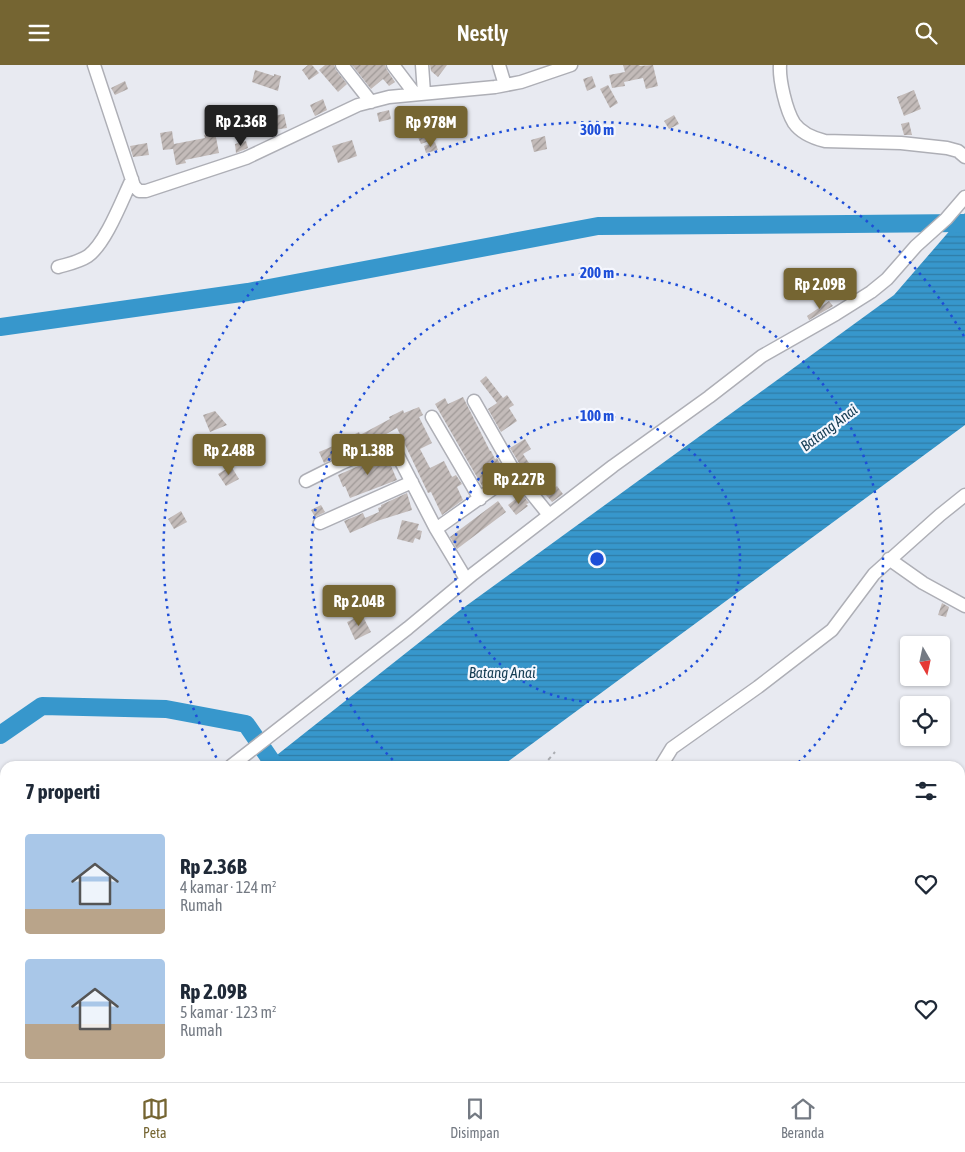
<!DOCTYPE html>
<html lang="id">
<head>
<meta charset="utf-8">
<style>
	:root { --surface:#fff; --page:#f6f6f7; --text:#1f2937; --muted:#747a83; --line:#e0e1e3; --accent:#756532 }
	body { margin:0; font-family:"Asap Condensed",sans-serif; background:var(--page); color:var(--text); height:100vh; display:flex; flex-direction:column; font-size:19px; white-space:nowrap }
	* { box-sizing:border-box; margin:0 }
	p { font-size:16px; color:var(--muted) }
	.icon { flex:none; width:28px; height:28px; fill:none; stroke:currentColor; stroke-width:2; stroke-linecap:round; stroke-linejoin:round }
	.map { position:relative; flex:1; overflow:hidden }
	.details { position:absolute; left:0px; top:696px; width:965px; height:321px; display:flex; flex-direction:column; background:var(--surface); border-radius:15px 15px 0 0; box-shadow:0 1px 4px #0004 }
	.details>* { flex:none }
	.needle { width:32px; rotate:171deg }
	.buttons { position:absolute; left:900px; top:571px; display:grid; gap:10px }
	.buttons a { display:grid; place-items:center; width:50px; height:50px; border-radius:5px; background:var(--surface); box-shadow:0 1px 4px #0004; font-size:25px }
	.price { position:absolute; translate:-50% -42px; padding:0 11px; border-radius:5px; background:var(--accent); color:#fff; font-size:16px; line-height:32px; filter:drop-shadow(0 1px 2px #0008) }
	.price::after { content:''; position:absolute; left:50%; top:30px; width:15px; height:11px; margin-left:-8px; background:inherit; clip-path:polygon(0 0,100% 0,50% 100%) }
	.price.current { background:#222; color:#fff }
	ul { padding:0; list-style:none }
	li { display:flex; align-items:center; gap:15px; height:125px; padding:0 25px }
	li span { display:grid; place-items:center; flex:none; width:140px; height:100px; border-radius:5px; color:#555 }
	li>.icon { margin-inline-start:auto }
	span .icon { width:60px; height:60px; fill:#fffc; stroke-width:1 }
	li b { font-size:21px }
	h2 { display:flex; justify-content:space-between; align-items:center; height:60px; padding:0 25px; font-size:21px }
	header { display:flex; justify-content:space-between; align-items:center; height:65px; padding:0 25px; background:var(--accent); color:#fff; font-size:22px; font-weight:600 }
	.menu { display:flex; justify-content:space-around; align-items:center; height:70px; border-top:1px solid var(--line); background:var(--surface); font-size:14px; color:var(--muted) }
	.menu a { display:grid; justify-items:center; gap:2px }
	.menu .current { color:var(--accent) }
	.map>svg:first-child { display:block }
	.water { fill:url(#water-rules) }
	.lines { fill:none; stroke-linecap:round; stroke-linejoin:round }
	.river { stroke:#3797cc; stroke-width:18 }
	.building { fill:url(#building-hatch) }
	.minor-casing { stroke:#aeafb6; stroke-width:15 }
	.path { stroke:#aaacb1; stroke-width:2; stroke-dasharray:4 4; stroke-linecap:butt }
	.minor { stroke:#fff; stroke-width:12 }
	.ring { fill:none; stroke:#1d4ed8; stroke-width:2.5; stroke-dasharray:2.5 5 }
	.labels { text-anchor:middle; stroke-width:4.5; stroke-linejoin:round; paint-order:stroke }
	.water-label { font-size:15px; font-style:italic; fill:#143c53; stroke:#f5f7fe }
	.centre { fill:#1d4ed8; stroke:#f5f7fe; stroke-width:2.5 }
	.ring-label { font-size:15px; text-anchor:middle; font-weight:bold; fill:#1d4ed8; stroke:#f5f7fe; stroke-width:4.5; stroke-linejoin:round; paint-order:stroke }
</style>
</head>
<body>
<header><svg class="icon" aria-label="menu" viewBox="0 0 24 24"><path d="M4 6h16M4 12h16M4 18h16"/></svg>Nestly<svg class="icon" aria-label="search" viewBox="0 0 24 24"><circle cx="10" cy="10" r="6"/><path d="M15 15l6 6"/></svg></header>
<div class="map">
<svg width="965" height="1017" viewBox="0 0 965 1017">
	<defs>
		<pattern id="water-rules" width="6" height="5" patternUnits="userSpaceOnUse" patternTransform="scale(1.25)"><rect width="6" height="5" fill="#3797cc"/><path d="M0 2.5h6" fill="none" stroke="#2f7ca6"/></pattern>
		<pattern id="building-hatch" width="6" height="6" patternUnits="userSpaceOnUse" patternTransform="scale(1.25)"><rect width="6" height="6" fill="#c3bbb9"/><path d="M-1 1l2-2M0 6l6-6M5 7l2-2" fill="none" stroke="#9f9997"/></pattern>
	</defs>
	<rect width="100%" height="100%" fill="#e8eaf1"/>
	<path class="water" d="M 965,148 L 965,360 L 502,701 L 263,701 L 459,546 L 894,230 Z
		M 37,1012 L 175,1012 L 175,1013 L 172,1017 L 35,1017 Z"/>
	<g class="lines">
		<path class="river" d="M 0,262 L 248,227 L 598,161 L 965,158
			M 0,670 L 42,641 L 166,644 L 246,659 L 275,701
			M 960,820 L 965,823
			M 345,1012 L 371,1017"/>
	</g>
	<path class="building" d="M 308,0 L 312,0 L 319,8 L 309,15 L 302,5 Z
		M 325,0 L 334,0 L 336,5 L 347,19 L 338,27 L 319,5 Z
		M 352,0 L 385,0 L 387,5 L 395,17 L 389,21 L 383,14 L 371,24 Z
		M 430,0 L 447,0 L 438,12 L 431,6 Z
		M 623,0 L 639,0 L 640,1 L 653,0 L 658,21 L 646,24 L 643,13 L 624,17 L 625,21 L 612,23 L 609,10 L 625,7 Z
		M 255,5 L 274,11 L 274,9 L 281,11 L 278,26 L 252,17 Z
		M 592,11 L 596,22 L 587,26 L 583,14 Z
		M 125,16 L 128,24 L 115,30 L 111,23 Z
		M 608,20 L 618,38 L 610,43 L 600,24 Z
		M 914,25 L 921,44 L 904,51 L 897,32 Z
		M 323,34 L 327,45 L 315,51 L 310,40 Z
		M 270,42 L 272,51 L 284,49 L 287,63 L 259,67 L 254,45 Z
		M 419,42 L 424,50 L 415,55 L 410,47 Z
		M 389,45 L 391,54 L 379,57 L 377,48 Z
		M 674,50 L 679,59 L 669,64 L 664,56 Z
		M 909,57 L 912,70 L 904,70 L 901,59 Z
		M 172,66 L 174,79 L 205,73 L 204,70 L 215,67 L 219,88 L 185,95 L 186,98 L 176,100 L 173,84 L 163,85 L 160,68 Z
		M 425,67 L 429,76 L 421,79 L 417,70 Z
		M 545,71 L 547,84 L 534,87 L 531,75 Z
		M 352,75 L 357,91 L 338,98 L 332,81 Z
		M 246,76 L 248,83 L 236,88 L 235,79 Z
		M 435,77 L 438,85 L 426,88 L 424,81 Z
		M 147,78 L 149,90 L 133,92 L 130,81 Z
		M 829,236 L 833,241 L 809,255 L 807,251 Z
		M 486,311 L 503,333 L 507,330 L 514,340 L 509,343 L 517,356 L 501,367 L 488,344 L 497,338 L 480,316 Z
		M 463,332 L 490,386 L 491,386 L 495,394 L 497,393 L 502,402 L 498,404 L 500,409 L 482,421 L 435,339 L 445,333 L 448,339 Z
		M 419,342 L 423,350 L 419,352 L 432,378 L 420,384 L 430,403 L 444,396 L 452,412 L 456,410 L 462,419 L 457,422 L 463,435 L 442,450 L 431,427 L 428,428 L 397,363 L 379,373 L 324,398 L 319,387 L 352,373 L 351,371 L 359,367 L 360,370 L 390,354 L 389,352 L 403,345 L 404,348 Z
		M 215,346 L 227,360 L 210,367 L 203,350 Z
		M 525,374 L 531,384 L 523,389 L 533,404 L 525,408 L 510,383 Z
		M 386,389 L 397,415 L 350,433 L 345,421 L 343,422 L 338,410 Z
		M 231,401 L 239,414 L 226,421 L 218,409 Z
		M 536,407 L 548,425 L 542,429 L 529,413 Z
		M 557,421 L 563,429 L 552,437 L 546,430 Z
		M 407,428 L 412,445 L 377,456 L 350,468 L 344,456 L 363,448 L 365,453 L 379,447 L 378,443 L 381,442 L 381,440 Z
		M 522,429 L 529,438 L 526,439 L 528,441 L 516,450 L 508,440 Z
		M 498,436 L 506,447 L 457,484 L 450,472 Z
		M 321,440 L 325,447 L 315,452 L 311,445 Z
		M 181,446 L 187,457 L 174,464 L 168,454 Z
		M 402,455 L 419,459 L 417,465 L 422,466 L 420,475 L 415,473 L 413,478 L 397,474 Z
		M 942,538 L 949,542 L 946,552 L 938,550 Z
		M 362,550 L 371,567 L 355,575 L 347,557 Z"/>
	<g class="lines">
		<defs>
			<path id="minor" d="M 94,0 L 134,121 L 139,126 L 146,126 L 246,93 L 358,40 L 389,32 L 495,22 L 521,17 L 571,0
				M 342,0 L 371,37
				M 393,0 L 415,29
				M 422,0 L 424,28
				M 499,0 L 505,20
				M 780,0 C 779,15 786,45 794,58 C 801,68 813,73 825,76 L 901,78 L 947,83 L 958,86 L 965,92
				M 58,202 C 68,199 79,197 88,191 C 106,178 122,135 132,114
				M 474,336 L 515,408 L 549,450
				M 432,352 L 480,434
				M 306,416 L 342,398 L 383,380 L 389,379 L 394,383 L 436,464 L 466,514
				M 320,458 L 412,417
				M 436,464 L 515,408
				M 889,494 L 923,518 L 965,541
				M 231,701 L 408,563 L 473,509 L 613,401 L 709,332 L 762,291 L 836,249 L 871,227 L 887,214 L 916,181 L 946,154 L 965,132
				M 661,701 L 672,683 L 758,622 L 832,565 L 874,509 L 940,450 L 965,430
				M 10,1017 L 13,1012
				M 353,1017 L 357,1012"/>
		</defs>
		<use href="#minor" class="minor-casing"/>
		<path class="path" d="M 543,701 L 555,687
			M 335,1017 L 339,1012"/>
		<use href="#minor" class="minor"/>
	</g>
	<g class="ring">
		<circle cx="597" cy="494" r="143"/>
		<path d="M398 700A286 286 0 1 1 796 700"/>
		<path d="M220 699A429 429 0 0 1 965 273"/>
	</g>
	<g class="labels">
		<g class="water-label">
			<text transform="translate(829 363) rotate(-37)" y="5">Batang Anai</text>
			<text x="502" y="613">Batang Anai</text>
		</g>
	</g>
	<circle cx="597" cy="494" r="8" class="centre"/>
	<g class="ring-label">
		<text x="597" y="70">300 m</text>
		<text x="597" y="213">200 m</text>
		<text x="597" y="356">100 m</text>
	</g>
</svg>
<div class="buttons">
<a><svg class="needle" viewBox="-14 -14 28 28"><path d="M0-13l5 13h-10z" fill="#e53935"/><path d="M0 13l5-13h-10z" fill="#747a83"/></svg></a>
<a><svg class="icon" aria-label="locate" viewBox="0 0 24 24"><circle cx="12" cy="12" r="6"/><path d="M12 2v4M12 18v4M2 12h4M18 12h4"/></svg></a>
</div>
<b class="price current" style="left:241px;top:82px">Rp 2.36B</b>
<b class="price" style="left:431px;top:83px">Rp 978M</b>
<b class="price" style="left:820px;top:245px">Rp 2.09B</b>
<b class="price" style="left:229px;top:411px">Rp 2.48B</b>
<b class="price" style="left:368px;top:411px">Rp 1.38B</b>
<b class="price" style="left:519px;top:440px">Rp 2.27B</b>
<b class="price" style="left:359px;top:562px">Rp 2.04B</b>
<section class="details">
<h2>7 properti<svg class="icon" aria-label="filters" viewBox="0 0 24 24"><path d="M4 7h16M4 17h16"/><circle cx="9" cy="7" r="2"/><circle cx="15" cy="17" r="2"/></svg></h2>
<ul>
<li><span style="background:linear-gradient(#a9c7e8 75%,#b9a48a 0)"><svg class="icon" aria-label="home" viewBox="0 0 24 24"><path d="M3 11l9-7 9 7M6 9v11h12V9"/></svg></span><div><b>Rp 2.36B</b><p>4 kamar · 124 m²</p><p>Rumah</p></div><svg class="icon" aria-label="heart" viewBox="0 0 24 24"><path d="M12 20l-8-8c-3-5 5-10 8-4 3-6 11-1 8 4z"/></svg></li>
<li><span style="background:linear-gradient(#a9c7e8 65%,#b9a48a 0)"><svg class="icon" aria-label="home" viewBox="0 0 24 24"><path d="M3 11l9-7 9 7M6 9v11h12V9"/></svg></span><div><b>Rp 2.09B</b><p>5 kamar · 123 m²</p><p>Rumah</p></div><svg class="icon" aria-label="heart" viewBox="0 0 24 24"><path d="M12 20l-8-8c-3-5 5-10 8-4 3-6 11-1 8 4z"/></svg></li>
</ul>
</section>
</div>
<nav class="menu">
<a class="current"><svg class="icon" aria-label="map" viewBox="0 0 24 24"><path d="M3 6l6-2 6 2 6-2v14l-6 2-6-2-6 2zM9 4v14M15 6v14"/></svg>Peta</a>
<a><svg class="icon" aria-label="saved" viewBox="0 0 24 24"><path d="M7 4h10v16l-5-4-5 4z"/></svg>Disimpan</a>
<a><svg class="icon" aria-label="home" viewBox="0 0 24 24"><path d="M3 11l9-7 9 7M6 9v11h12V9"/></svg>Beranda</a>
</nav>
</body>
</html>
